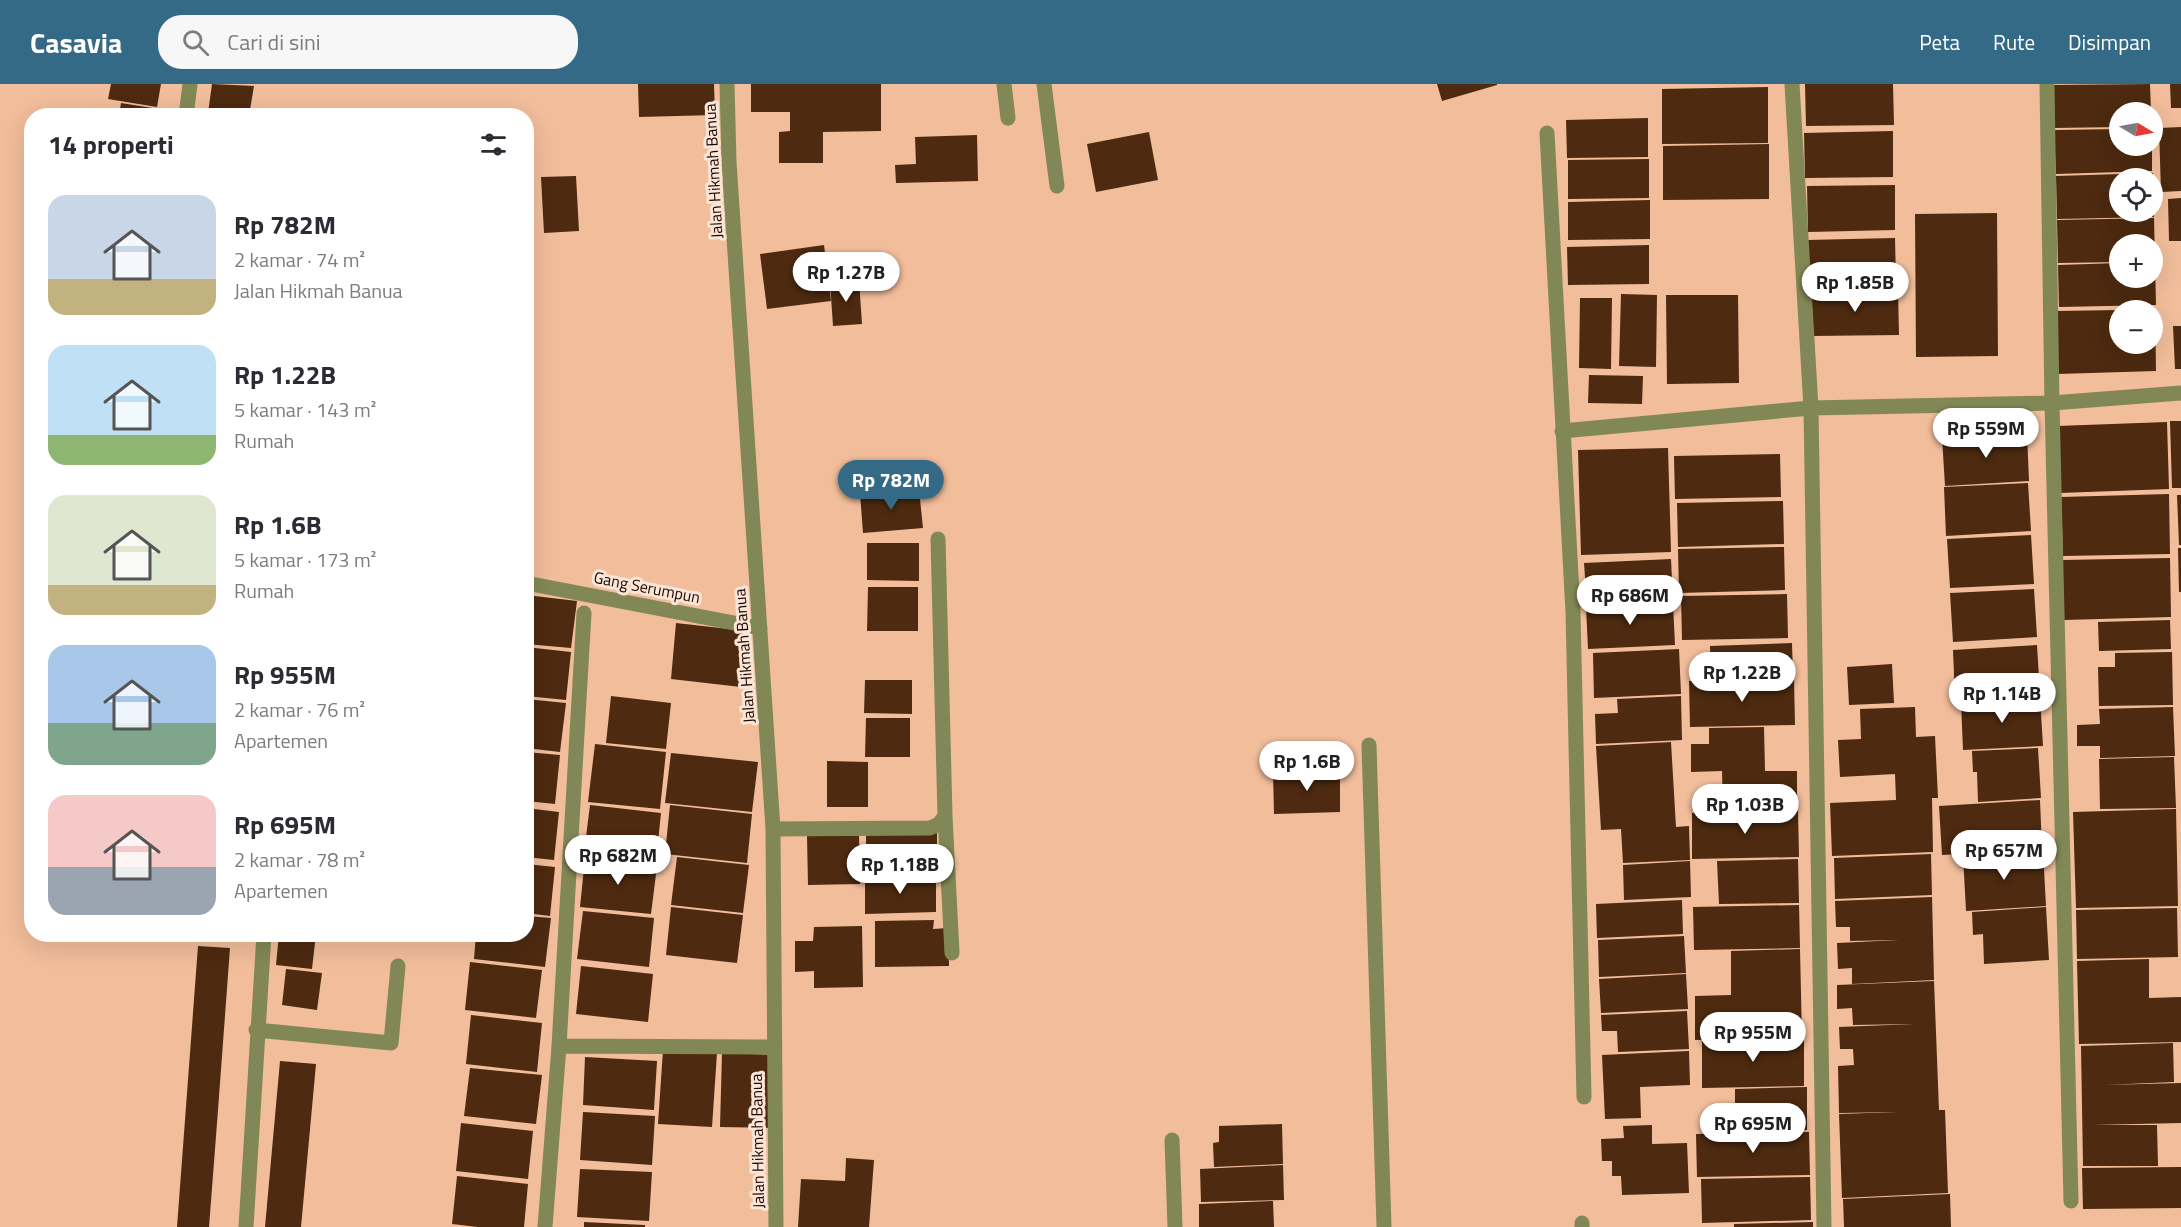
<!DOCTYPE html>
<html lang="id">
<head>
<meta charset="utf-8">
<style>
	:root { --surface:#fff; --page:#f7f7f7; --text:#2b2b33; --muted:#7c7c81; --accent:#356a86 }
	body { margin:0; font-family:"Titillium Web",sans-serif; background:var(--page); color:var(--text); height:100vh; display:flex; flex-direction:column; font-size:22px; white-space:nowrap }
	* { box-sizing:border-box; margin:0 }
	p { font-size:20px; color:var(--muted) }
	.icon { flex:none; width:33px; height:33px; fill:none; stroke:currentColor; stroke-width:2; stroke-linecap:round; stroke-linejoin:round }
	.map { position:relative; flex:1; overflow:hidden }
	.panel { position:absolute; left:24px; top:24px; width:510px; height:834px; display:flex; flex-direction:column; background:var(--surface); border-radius:24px; box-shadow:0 6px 24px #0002 }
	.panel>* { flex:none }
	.needle { width:39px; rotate:100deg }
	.fabs { position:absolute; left:2109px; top:18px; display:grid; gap:12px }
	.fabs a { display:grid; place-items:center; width:54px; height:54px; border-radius:50%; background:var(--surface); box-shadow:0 6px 24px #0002; font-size:30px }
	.price { position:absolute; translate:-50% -51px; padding:0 14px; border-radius:21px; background:#fff; color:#222; font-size:20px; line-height:39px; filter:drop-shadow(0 2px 3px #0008) }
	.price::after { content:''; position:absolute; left:50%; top:36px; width:18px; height:14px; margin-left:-9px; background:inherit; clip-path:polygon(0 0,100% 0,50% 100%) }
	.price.active { background:var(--accent); color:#fff }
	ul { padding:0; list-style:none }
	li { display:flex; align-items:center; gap:18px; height:150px; padding:0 24px }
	li span { display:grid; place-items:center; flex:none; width:168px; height:120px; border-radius:18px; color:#555 }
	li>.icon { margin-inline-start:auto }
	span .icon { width:72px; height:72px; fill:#fffc; stroke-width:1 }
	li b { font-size:26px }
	h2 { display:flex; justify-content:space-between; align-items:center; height:72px; padding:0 24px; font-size:26px }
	header { display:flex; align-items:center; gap:36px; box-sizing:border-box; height:84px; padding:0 30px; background:var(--accent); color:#fff }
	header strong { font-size:28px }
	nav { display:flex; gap:33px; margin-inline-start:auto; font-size:21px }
	.search { width:420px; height:54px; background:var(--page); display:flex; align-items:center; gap:15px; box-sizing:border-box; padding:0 21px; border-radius:24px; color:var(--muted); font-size:22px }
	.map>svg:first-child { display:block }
	.building { fill:#4d2a10 }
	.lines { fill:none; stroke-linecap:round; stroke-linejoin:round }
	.street { stroke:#828855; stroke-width:15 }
	.labels { text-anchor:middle; stroke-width:6; stroke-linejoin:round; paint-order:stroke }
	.street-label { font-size:16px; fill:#190800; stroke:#fbe5d7 }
</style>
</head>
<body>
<header>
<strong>Casavia</strong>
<div class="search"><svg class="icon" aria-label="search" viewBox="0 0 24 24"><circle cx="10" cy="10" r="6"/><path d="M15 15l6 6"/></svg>Cari di sini</div>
<nav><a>Peta</a><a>Rute</a><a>Disimpan</a></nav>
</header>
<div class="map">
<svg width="2181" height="1143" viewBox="0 0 2181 1143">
	<rect width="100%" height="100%" fill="#f1bd9b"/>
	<path class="building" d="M 111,0 L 161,0 L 157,23 L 108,15 Z
		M 212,0 L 254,2 L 249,32 L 226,32 L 208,29 Z
		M 638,0 L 714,0 L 715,31 L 639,33 Z
		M 751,0 L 881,0 L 881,47 L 823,48 L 823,79 L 779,79 L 779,48 L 790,47 L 790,28 L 751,28 Z
		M 1437,0 L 1497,0 L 1497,1 L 1442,17 Z
		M 1805,0 L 1893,0 L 1894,41 L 1806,42 Z
		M 2150,0 L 2151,28 L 2120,28 L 2120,43 L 2054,44 L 2053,1 Z
		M 2170,0 L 2181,0 L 2181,24 L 2171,24 Z
		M 1768,3 L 1768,59 L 1662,60 L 1662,5 Z
		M 121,19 L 159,25 L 158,32 L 119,32 Z
		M 1648,34 L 1648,73 L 1567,74 L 1566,36 Z
		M 2181,43 L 2181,107 L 2161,108 L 2159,44 Z
		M 2120,45 L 2120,62 L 2152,62 L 2152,87 L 2056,90 L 2054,46 Z
		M 1893,47 L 1893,93 L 1805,94 L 1804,49 Z
		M 1149,48 L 1158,96 L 1096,108 L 1087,60 Z
		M 977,51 L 978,97 L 896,99 L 895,81 L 916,80 L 915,53 Z
		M 1769,60 L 1769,115 L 1663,116 L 1663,62 Z
		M 1649,75 L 1649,114 L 1568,115 L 1568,76 Z
		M 2153,89 L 2153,94 L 2120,94 L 2120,128 L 2154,128 L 2154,133 L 2057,135 L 2056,92 Z
		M 576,92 L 579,147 L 544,149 L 541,93 Z
		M 1895,101 L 1895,146 L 1808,148 L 1807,102 Z
		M 2181,114 L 2181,157 L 2169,157 L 2168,115 Z
		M 1650,116 L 1650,155 L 1568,156 L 1568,118 Z
		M 1997,129 L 1998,272 L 1916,273 L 1915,130 Z
		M 2154,134 L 2156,221 L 2059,223 L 2058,181 L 2120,179 L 2120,194 L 2152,194 L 2152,160 L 2120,160 L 2120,178 L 2058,179 L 2057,136 Z
		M 1895,154 L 1896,199 L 1808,201 L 1807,156 Z
		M 824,161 L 831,217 L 767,225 L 760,170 Z
		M 1649,161 L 1649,200 L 1568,201 L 1567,163 Z
		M 859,196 L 862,240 L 833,242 L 830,198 Z
		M 1898,205 L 1899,251 L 1811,252 L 1810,207 Z
		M 1621,210 L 1657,211 L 1656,283 L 1619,282 Z
		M 1666,211 L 1738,211 L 1739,299 L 1667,300 Z
		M 1580,214 L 1612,214 L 1611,285 L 1579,284 Z
		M 2152,225 L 2155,225 L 2156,287 L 2057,290 L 2056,227 L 2120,226 L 2120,260 L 2152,260 Z
		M 2173,242 L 2181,242 L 2181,285 L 2175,285 Z
		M 1589,291 L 1643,292 L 1642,320 L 1588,319 Z
		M 2170,337 L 2181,337 L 2181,404 L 2172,404 Z
		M 2167,338 L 2169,405 L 2060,409 L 2057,342 Z
		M 2027,349 L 2029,397 L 1945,402 L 1942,353 Z
		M 1668,364 L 1671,468 L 1581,471 L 1578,366 Z
		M 1780,370 L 1781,413 L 1675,415 L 1674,372 Z
		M 2028,399 L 2031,447 L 1946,452 L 1944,403 Z
		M 919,405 L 923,444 L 863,449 L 860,409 Z
		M 2169,410 L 2170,470 L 2063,472 L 2061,413 Z
		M 2177,411 L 2181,411 L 2181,461 L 2179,461 Z
		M 1783,417 L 1784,460 L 1678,463 L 1677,419 Z
		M 2031,451 L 2034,500 L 1950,504 L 1947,455 Z
		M 867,459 L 919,459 L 919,497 L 867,496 Z
		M 1784,463 L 1785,506 L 1679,509 L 1678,465 Z
		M 2178,464 L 2181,464 L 2181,508 L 2179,508 Z
		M 2170,474 L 2171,533 L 2064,536 L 2062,476 Z
		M 1671,475 L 1673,517 L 1587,521 L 1584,479 Z
		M 868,503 L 918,503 L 918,547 L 867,547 Z
		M 2034,505 L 2037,553 L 1953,558 L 1950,509 Z
		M 1787,510 L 1788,554 L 1682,556 L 1681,512 Z
		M 526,511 L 577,517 L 571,564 L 526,560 Z
		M 1673,520 L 1675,561 L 1588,565 L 1586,523 Z
		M 2170,536 L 2171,565 L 2099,567 L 2098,538 Z
		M 676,539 L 747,547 L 741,603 L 671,595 Z
		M 1792,559 L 1793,592 L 1711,594 L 1710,562 Z
		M 2037,561 L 2040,610 L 1955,615 L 1953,566 Z
		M 526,563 L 571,568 L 566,616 L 526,612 Z
		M 1679,565 L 1681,610 L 1594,614 L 1593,569 Z
		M 2172,568 L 2173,621 L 2099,622 L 2098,583 L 2115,583 L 2115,569 Z
		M 1892,580 L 1894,619 L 1849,621 L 1847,583 Z
		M 1794,594 L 1795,641 L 1690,643 L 1689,597 Z
		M 865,596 L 912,596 L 912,630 L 864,629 Z
		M 611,612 L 671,619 L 666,665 L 606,659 Z
		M 1681,612 L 1682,656 L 1596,660 L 1595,630 L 1618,629 L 1617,615 Z
		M 2040,613 L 2043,662 L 1963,666 L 1961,618 Z
		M 526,615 L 566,619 L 560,668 L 526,664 Z
		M 1915,623 L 1916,653 L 1935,652 L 1938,714 L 1932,714 L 1933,768 L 1832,772 L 1830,719 L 1896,716 L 1895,690 L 1840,693 L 1838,656 L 1861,655 L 1860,625 Z
		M 2173,623 L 2175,672 L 2100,674 L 2100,662 L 2077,662 L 2077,641 L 2100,640 L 2099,625 Z
		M 866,634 L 910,634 L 910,673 L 865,673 Z
		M 1764,643 L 1765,687 L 1797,687 L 1797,726 L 1723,727 L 1722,687 L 1691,688 L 1691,660 L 1709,660 L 1709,644 Z
		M 1671,658 L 1676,743 L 1689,742 L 1690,776 L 1623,779 L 1621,745 L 1601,746 L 1596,662 Z
		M 595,660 L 666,668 L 660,725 L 588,718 Z
		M 2038,664 L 2041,714 L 1978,718 L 1977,688 L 1973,688 L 1972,667 Z
		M 526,668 L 560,671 L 555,720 L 526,717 Z
		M 671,669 L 758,678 L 752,728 L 665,719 Z
		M 2174,673 L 2176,724 L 2100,725 L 2099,675 Z
		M 827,677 L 868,678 L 868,723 L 827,723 Z
		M 1340,687 L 1340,728 L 1274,730 L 1273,689 Z
		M 2040,716 L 2042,765 L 1942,771 L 1939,722 Z
		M 590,721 L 661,729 L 656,777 L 584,769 Z
		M 670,721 L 752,730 L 747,779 L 665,770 Z
		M 526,724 L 559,728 L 554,776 L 526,773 Z
		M 2176,725 L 2178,822 L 2076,824 L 2073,728 Z
		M 1798,727 L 1799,773 L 1692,775 L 1692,729 Z
		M 937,748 L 937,786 L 866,787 L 866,750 Z
		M 859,750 L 860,800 L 808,801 L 807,752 Z
		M 2043,767 L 2046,822 L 1966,827 L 1963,771 Z
		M 1931,770 L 1932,811 L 1835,815 L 1834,774 Z
		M 677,773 L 749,781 L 743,829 L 671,821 Z
		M 585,774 L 657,782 L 651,830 L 580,823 Z
		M 1798,775 L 1799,819 L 1719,820 L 1717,777 Z
		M 1690,777 L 1691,813 L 1624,816 L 1623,781 Z
		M 526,780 L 555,783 L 550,832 L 526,829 Z
		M 865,792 L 936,792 L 936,828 L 865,830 Z
		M 1932,813 L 1934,896 L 1852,900 L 1852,884 L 1838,885 L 1837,859 L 1899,856 L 1850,857 L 1850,843 L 1836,843 L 1835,817 Z
		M 1682,816 L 1683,850 L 1597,854 L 1596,820 Z
		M 1799,821 L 1800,864 L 1694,866 L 1693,823 Z
		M 671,823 L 743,831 L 737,879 L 666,871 Z
		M 2046,823 L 2049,876 L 1984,880 L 1983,850 L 1973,851 L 1972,828 Z
		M 2177,824 L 2178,873 L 2077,875 L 2076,826 Z
		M 583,827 L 654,834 L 649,883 L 577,875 Z
		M 526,832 L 551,834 L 545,883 L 474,875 L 476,850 L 526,850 Z
		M 934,836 L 933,845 L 948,844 L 949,882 L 875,883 L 875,837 Z
		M 862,842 L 863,903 L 814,904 L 814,887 L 795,888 L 795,857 L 813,857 L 814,843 Z
		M 279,850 L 316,850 L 312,885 L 276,881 Z
		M 1684,852 L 1686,889 L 1599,893 L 1598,856 Z
		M 198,862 L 230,864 L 218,1026 L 209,1143 L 177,1143 Z
		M 1800,865 L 1802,953 L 1695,956 L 1695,912 L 1731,911 L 1731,867 Z
		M 2149,875 L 2149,914 L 2181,913 L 2181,958 L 2079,960 L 2077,877 Z
		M 470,878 L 542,886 L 536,934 L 465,926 Z
		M 581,882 L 653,890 L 648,938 L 576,930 Z
		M 286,885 L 322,889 L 317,926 L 282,921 Z
		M 1686,890 L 1688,925 L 1601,929 L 1599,895 Z
		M 1934,897 L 1939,1026 L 1945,1026 L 1948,1109 L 1842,1114 L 1839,1030 L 1898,1028 L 1839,1029 L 1838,982 L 1854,981 L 1853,965 L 1840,965 L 1839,943 L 1914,940 L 1853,941 L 1852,924 L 1837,925 L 1837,901 Z
		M 1687,927 L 1689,965 L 1618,968 L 1617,947 L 1602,947 L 1601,931 Z
		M 471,931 L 542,939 L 537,988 L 466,980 Z
		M 1804,955 L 1804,1002 L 1702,1004 L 1702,957 Z
		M 2173,959 L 2174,998 L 2104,1001 L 2181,999 L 2181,1039 L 2092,1041 L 2157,1041 L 2158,1082 L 2083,1082 L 2081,962 Z
		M 663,966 L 717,969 L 712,1043 L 658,1040 Z
		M 1689,967 L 1690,1001 L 1640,1003 L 1641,1034 L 1605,1035 L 1602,971 Z
		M 722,969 L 774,971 L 771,1044 L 720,1043 Z
		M 585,973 L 657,977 L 654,1026 L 583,1021 Z
		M 280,977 L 316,980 L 301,1143 L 265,1143 Z
		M 470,984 L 542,991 L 536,1040 L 464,1032 Z
		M 1807,1003 L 1807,1046 L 1735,1048 L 1735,1005 Z
		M 583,1028 L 655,1032 L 652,1081 L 580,1076 Z
		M 461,1039 L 533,1047 L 528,1095 L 456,1087 Z
		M 1282,1040 L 1283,1080 L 1214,1083 L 1213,1059 L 1219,1058 L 1219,1042 Z
		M 1652,1041 L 1652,1060 L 1687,1059 L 1689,1109 L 1622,1111 L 1621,1092 L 1612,1092 L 1612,1077 L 1602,1077 L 1601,1055 L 1624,1054 L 1623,1042 Z
		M 1809,1048 L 1810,1091 L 1697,1093 L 1696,1050 Z
		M 846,1074 L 874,1076 L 869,1143 L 798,1143 L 801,1095 L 845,1097 Z
		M 1283,1081 L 1284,1116 L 1201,1118 L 1200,1085 Z
		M 2181,1083 L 2181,1124 L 2083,1125 L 2082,1084 Z
		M 580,1085 L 652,1088 L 649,1137 L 577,1133 Z
		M 457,1092 L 528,1100 L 524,1143 L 478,1143 L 452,1140 Z
		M 1810,1093 L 1811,1136 L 1702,1139 L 1701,1095 Z
		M 1950,1110 L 1951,1143 L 1844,1143 L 1843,1115 Z
		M 1273,1117 L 1274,1143 L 1199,1143 L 1199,1120 Z
		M 584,1138 L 645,1141 L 645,1143 L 584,1143 Z
		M 1813,1138 L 1813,1143 L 1734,1143 L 1734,1140 Z"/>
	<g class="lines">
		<path class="street" d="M 727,0 L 729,78 L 773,745 L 776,1143
			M 1004,0 L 1008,34
			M 1044,0 L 1057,102
			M 1792,0 L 1811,324 L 1824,1143
			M 2047,0 L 2052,319 L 2071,1117
			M 186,32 L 190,0
			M 1547,49 L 1573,528 L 1584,1013
			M 1562,347 L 1811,324 L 2052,319 L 2181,309
			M 526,499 L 760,544
			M 1369,661 L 1384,1143
			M 945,732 L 952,869
			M 773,745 L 930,744 L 939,740 L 945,732 L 938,455
			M 256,946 L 391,959 L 398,882
			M 559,962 L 774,963
			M 1172,1056 L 1175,1143
			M 1582,1139 L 1582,1143
			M 246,1143 L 264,850
			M 545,1143 L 559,962 L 584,529"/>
	</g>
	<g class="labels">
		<g class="street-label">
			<text transform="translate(713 87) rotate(-93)" y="6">Jalan Hikmah Banua</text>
			<text transform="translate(647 503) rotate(11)" y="6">Gang Serumpun</text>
			<text transform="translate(744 572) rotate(-94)" y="6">Jalan Hikmah Banua</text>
			<text transform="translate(757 1057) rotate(-91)" y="6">Jalan Hikmah Banua</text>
		</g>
	</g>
</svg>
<div class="fabs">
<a><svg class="needle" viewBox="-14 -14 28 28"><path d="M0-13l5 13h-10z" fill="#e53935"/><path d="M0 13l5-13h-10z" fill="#7c7c81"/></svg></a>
<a><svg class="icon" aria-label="locate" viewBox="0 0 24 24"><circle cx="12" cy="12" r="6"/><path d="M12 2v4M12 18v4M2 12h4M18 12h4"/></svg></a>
<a>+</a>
<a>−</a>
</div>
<b class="price" style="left:846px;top:219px">Rp 1.27B</b>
<b class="price" style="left:1855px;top:229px">Rp 1.85B</b>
<b class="price" style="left:1986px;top:375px">Rp 559M</b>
<b class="price active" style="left:891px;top:427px">Rp 782M</b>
<b class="price" style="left:1630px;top:542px">Rp 686M</b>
<b class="price" style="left:1742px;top:619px">Rp 1.22B</b>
<b class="price" style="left:2002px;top:640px">Rp 1.14B</b>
<b class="price" style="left:1307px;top:708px">Rp 1.6B</b>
<b class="price" style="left:1745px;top:751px">Rp 1.03B</b>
<b class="price" style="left:2004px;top:797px">Rp 657M</b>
<b class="price" style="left:618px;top:802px">Rp 682M</b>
<b class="price" style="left:900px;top:811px">Rp 1.18B</b>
<b class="price" style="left:1753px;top:979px">Rp 955M</b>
<b class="price" style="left:1753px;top:1070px">Rp 695M</b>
<section class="panel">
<h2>14 properti<svg class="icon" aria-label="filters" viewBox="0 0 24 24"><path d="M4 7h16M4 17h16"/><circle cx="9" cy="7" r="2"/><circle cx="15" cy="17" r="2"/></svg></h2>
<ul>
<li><span style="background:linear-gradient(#c9d6e8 70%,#c2b280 0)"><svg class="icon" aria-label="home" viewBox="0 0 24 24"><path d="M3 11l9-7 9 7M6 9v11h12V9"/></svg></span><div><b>Rp 782M</b><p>2 kamar · 74 m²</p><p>Jalan Hikmah Banua</p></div></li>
<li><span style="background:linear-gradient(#bfe0f5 75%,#8fb573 0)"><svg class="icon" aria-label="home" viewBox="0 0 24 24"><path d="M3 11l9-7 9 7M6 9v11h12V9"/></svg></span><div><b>Rp 1.22B</b><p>5 kamar · 143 m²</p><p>Rumah</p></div></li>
<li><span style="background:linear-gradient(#dfe7d0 75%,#c2b280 0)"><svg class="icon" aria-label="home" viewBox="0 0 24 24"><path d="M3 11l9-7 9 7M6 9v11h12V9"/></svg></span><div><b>Rp 1.6B</b><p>5 kamar · 173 m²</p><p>Rumah</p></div></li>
<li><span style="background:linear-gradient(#a9c7e8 65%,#7fa58c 0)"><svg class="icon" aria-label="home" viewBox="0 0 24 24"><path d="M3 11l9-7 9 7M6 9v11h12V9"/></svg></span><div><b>Rp 955M</b><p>2 kamar · 76 m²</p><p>Apartemen</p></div></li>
<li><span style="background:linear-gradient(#f6c9c9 60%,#9aa5b1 0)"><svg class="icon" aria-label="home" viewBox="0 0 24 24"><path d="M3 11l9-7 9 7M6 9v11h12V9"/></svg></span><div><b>Rp 695M</b><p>2 kamar · 78 m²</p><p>Apartemen</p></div></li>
</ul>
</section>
</div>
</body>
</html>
